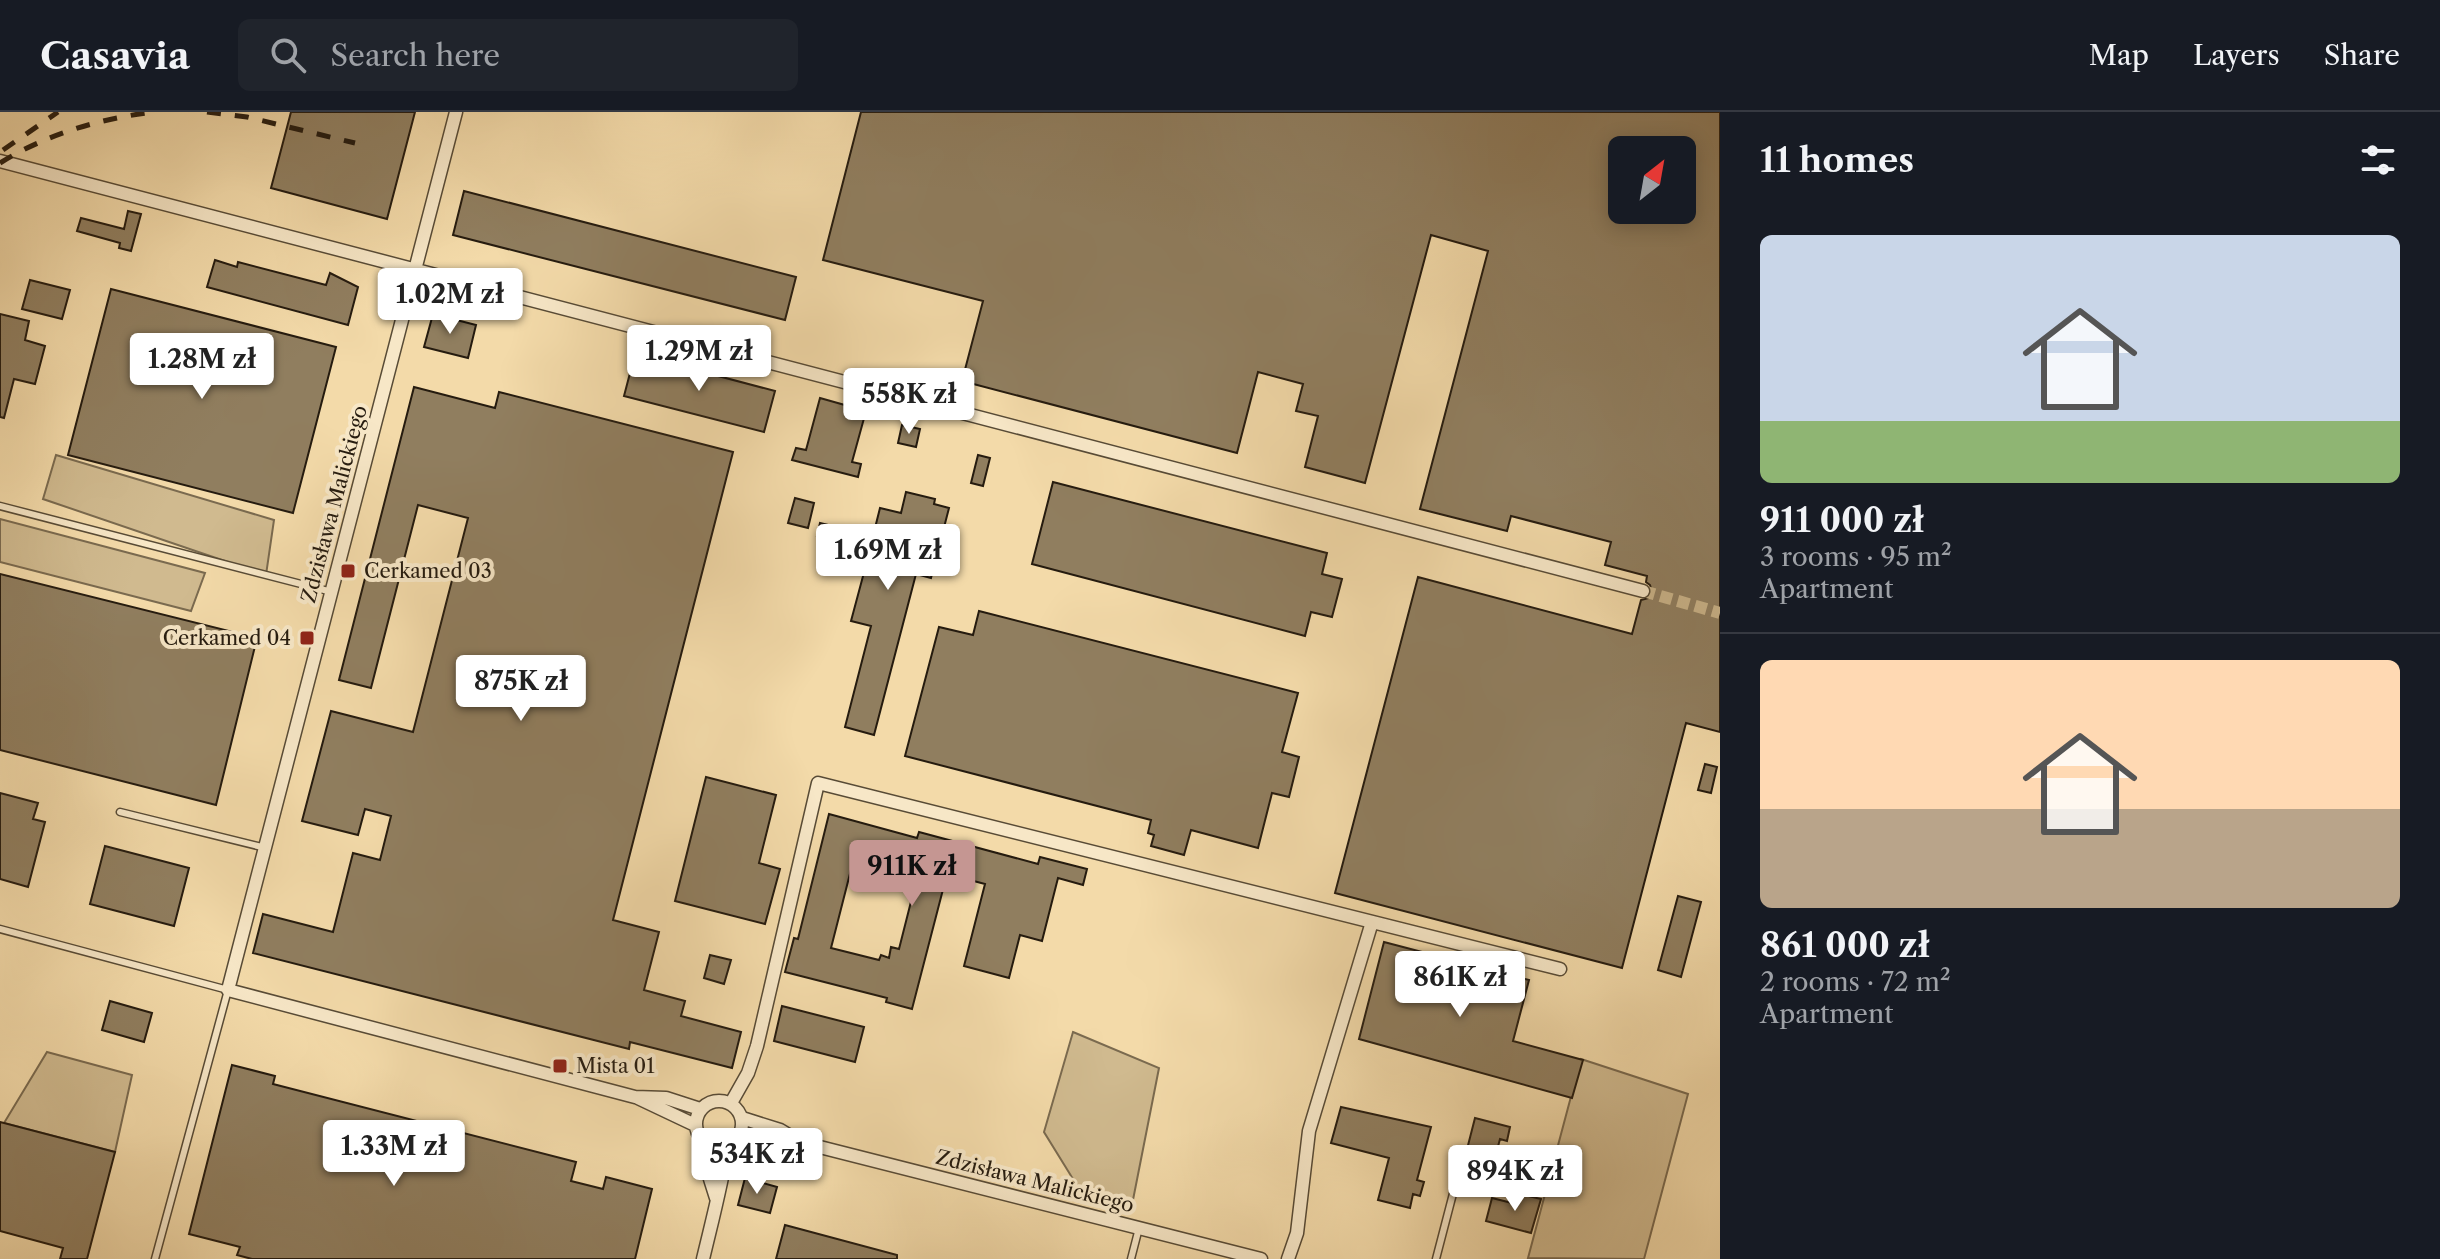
<!DOCTYPE html>
<html lang="en">
<head>
<meta charset="utf-8">
<style>
	:root { --surface:#171b24; --page:#20242c; --text:#f1f3f6; --muted:#9ea1a6; --line:#363941; --accent:#c59692 }
	body { margin:0; font-family:"Libre Caslon Text",serif; background:var(--page); color:var(--text); height:100vh; display:flex; flex-direction:column; font-size:30px; white-space:nowrap }
	* { box-sizing:border-box; margin:0 }
	p { font-size:26px; color:var(--muted) }
	.icon { flex:none; width:44px; height:44px; fill:none; stroke:currentColor; stroke-width:2; stroke-linecap:round; stroke-linejoin:round }
	.map { position:relative; flex:1; overflow:hidden }
	.side { display:flex; flex-direction:column; background:var(--surface); width:720px }
	.side>* { flex:none }
	.needle { width:52px; rotate:31deg }
	.controls { position:absolute; left:1608px; top:24px; display:grid; gap:16px }
	.controls a { display:grid; place-items:center; width:88px; height:88px; border-radius:12px; background:var(--surface); box-shadow:0 4px 20px #0003; font-size:40px }
	.price { position:absolute; translate:-50% -68px; padding:0 18px; border-radius:8px; background:#fff; color:#222; font-size:26px; line-height:52px; filter:drop-shadow(0 2px 4px #0008) }
	.price::after { content:''; position:absolute; left:50%; top:48px; width:24px; height:18px; margin-left:-12px; background:inherit; clip-path:polygon(0 0,100% 0,50% 100%) }
	.price.on { background:var(--accent); color:#111 }
	ul { padding:0; list-style:none }
	li { display:grid; align-content:center; gap:16px; height:424px; padding:0 40px }
	li+li { border-top:2px solid var(--line) }
	li span { display:grid; place-items:center; height:248px; border-radius:12px; color:#555 }
	li>.icon { margin-inline-start:auto }
	span .icon { width:144px; height:144px; fill:#fffc; stroke-width:1 }
	li b { font-size:34px }
	h2 { display:flex; justify-content:space-between; align-items:center; height:96px; padding:0 40px; font-size:34px }
	header { display:flex; align-items:center; gap:48px; box-sizing:border-box; height:112px; padding:0 40px; background:var(--surface); border-bottom:2px solid var(--line) }
	header strong { font-size:38px }
	nav { display:flex; gap:44px; margin-inline-start:auto; font-size:28px }
	.search { width:560px; height:72px; background:var(--page); display:flex; align-items:center; gap:20px; box-sizing:border-box; padding:0 28px; border-radius:12px; color:var(--muted); font-size:30px }
	main { display:flex; flex:1; min-height:0 }
	.map>svg:first-child { display:block }
	.green { fill:#d0ba8f; stroke:#7a6a4f; stroke-width:2 }
	.building { fill:#907e5f; stroke:#251b0f; stroke-width:2; fill-rule:evenodd }
	.lines { fill:none; stroke-linecap:round; stroke-linejoin:round }
	.minor-tunnel { stroke:#cab48a; stroke-width:12; stroke-dasharray:12 6; stroke-linecap:butt }
	.service-casing { stroke:#584b36; stroke-width:9 }
	.minor-casing { stroke:#584b36; stroke-width:15 }
	.service { stroke:#f7e7c7; stroke-width:6 }
	.minor { stroke:#f7e7c7; stroke-width:12 }
	.rail { stroke:#251b0f; stroke-width:5; stroke-dasharray:14 14; stroke-linecap:butt }
	.poi-dot { fill:#8f2418; stroke:#f7e7c7; stroke-width:3 }
	.labels { text-anchor:middle; stroke-width:8; stroke-linejoin:round; paint-order:stroke }
	.street-label { font-size:20px; fill:#251b0f; stroke:#f7e7c7 }
	.poi-label { font-size:20px; fill:#251b0f; stroke:#f7e7c7; text-anchor:start }
</style>
</head>
<body>
<header>
<strong>Casavia</strong>
<div class="search"><svg class="icon" aria-label="search" viewBox="0 0 24 24"><circle cx="10" cy="10" r="6"/><path d="M15 15l6 6"/></svg>Search here</div>
<nav><a>Map</a><a>Layers</a><a>Share</a></nav>
</header>
<main>
<div class="map">
<svg width="1720" height="1147" viewBox="0 0 1720 1147">
	<rect width="100%" height="100%" fill="#f3daa9"/>
	<filter id="stains"><feTurbulence type="fractalNoise" baseFrequency=".0025" numOctaves="4"/><feColorMatrix values="0 0 0 0 .2 0 0 0 0 .09 0 0 0 0 .02 0 0 0 .5 -.17"/></filter>
	<radialGradient id="worn" r=".72"><stop offset=".6" stop-color="#630" stop-opacity="0"/><stop offset="1" stop-color="#630" stop-opacity=".3"/></radialGradient>
	<path class="green" d="M 56,343 L 274,408 L 266,463 L 43,387 Z
		M 0,407 L 205,461 L 191,499 L 0,450 Z
		M 1073,920 L 1159,956 L 1132,1093 L 1081,1080 L 1044,1020 Z
		M 47,940 L 132,963 L 115,1040 L 4,1011 Z
		M 1581,947 L 1688,982 L 1644,1147 L 1528,1146 Z"/>
	<path class="building" d="M 291,0 L 415,0 L 387,107 L 271,76 Z
		M 861,0 L 1720,0 L 1720,620 L 1686,611 L 1622,856 L 1335,781 L 1418,465 L 1632,522 L 1641,488 L 1649,486 L 1652,480 L 1650,473 L 1646,470 L 1647,464 L 1605,453 L 1611,430 L 1511,404 L 1507,419 L 1420,397 L 1488,139 L 1431,123 L 1365,371 L 1305,355 L 1318,304 L 1296,299 L 1303,272 L 1258,260 L 1237,341 L 962,269 L 983,189 L 823,148 ZM 1622,38 L 1682,38 L 1682,98 L 1622,98 Z
		M 464,79 L 796,165 L 785,208 L 453,123 Z
		M 128,99 L 141,102 L 131,139 L 119,136 L 120,131 L 77,119 L 81,106 L 124,117 Z
		M 215,148 L 237,155 L 238,150 L 326,173 L 330,161 L 358,175 L 348,213 L 207,175 Z
		M 30,168 L 70,178 L 62,207 L 22,197 Z
		M 111,177 L 336,235 L 293,401 L 68,343 Z
		M 0,202 L 29,209 L 25,228 L 45,234 L 35,272 L 14,267 L 4,306 L 0,305 Z
		M 433,202 L 476,213 L 468,246 L 424,235 Z
		M 635,242 L 775,279 L 764,320 L 624,284 Z
		M 414,275 L 495,296 L 499,280 L 733,340 L 613,808 L 659,820 L 644,878 L 685,889 L 681,904 L 741,920 L 732,956 L 630,930 L 629,937 L 253,841 L 263,802 L 333,820 L 353,741 L 380,748 L 391,704 L 365,697 L 358,723 L 302,709 L 331,599 L 413,620 L 468,406 L 418,393 L 371,576 L 339,568 Z
		M 820,286 L 866,299 L 852,350 L 861,352 L 858,365 L 792,348 L 796,336 L 806,338 Z
		M 902,313 L 920,317 L 916,335 L 898,331 Z
		M 978,343 L 990,346 L 983,374 L 971,371 Z
		M 1053,370 L 1327,441 L 1322,462 L 1342,467 L 1332,505 L 1311,500 L 1305,524 L 1032,452 Z
		M 906,380 L 935,387 L 934,392 L 949,396 L 931,466 L 916,462 L 874,623 L 845,615 L 871,514 L 851,509 L 870,438 L 817,424 L 820,411 L 873,424 L 880,396 L 901,401 Z
		M 795,386 L 814,391 L 808,416 L 788,411 Z
		M 0,462 L 257,526 L 216,693 L 0,638 Z
		M 979,499 L 1298,581 L 1282,640 L 1299,645 L 1289,685 L 1272,681 L 1258,736 L 1191,718 L 1184,743 L 1151,734 L 1154,723 L 1148,721 L 1151,708 L 905,644 L 939,515 L 973,523 Z
		M 1705,652 L 1717,655 L 1711,681 L 1698,678 Z
		M 706,665 L 776,683 L 759,751 L 780,757 L 765,812 L 675,789 Z
		M 0,681 L 38,691 L 33,707 L 45,710 L 28,775 L 0,767 Z
		M 829,702 L 917,726 L 919,720 L 1038,752 L 1040,745 L 1087,757 L 1083,773 L 1058,766 L 1042,829 L 1020,823 L 1009,866 L 964,854 L 985,772 L 947,762 L 912,897 L 886,890 L 887,886 L 785,860 L 794,826 L 798,827 ZM 855,742 L 919,758 L 899,837 L 891,835 L 889,846 L 881,843 L 879,848 L 831,836 Z
		M 105,734 L 189,756 L 174,814 L 90,792 Z
		M 1678,784 L 1701,790 L 1681,865 L 1658,858 Z
		M 1384,830 L 1529,868 L 1513,929 L 1583,948 L 1572,986 L 1359,927 Z
		M 710,843 L 731,848 L 724,872 L 704,866 Z
		M 110,889 L 152,901 L 144,930 L 102,918 Z
		M 782,894 L 864,915 L 855,950 L 774,929 Z
		M 232,953 L 275,964 L 273,972 L 576,1050 L 571,1069 L 603,1077 L 606,1065 L 652,1077 L 635,1147 L 252,1147 L 237,1143 L 240,1135 L 189,1122 Z
		M 1341,995 L 1431,1015 L 1417,1068 L 1424,1070 L 1420,1084 L 1413,1082 L 1410,1096 L 1378,1088 L 1389,1046 L 1331,1031 Z
		M 1475,1006 L 1510,1015 L 1507,1029 L 1500,1027 L 1492,1057 L 1464,1049 Z
		M 0,1010 L 115,1040 L 87,1147 L 60,1147 L 63,1136 L 0,1119 Z
		M 745,1066 L 777,1075 L 770,1101 L 738,1093 Z
		M 1515,1081 L 1541,1087 L 1531,1121 L 1486,1109 L 1492,1086 L 1512,1091 Z
		M 785,1113 L 897,1143 L 897,1147 L 776,1147 Z"/>
	<g class="lines">
		<path class="minor-tunnel" d="M 1643,479 L 1720,501"/>
		<defs>
			<path id="service" d="M 0,394 L 332,480
				M 120,700 L 266,736
				M 0,817 L 228,878 L 155,1147
				M 1131,1147 L 1139,1116
				M 1436,1147 L 1455,1074"/>
			<path id="minor" d="M 456,0 L 228,878 L 635,985 L 666,986 L 700,997
				M 0,49 L 1643,479
				M 638,986 L 695,1013
				M696 1012a23 23 0 1 1 46 0a23 23 0 1 1-46 0Z
				M 731,991 L 748,961 L 757,934 L 818,671 L 1560,857
				M 742,1006 L 780,1018 L 800,1030 L 1261,1147
				M 739,1024 L 776,1030 L 800,1030
				M 710,1033 L 710,1067 L 716,1086
				M 703,1147 C 712,1109 722,1072 728,1033
				M 1288,1147 L 1297,1121 L 1309,1019 L 1372,810"/>
		</defs>
		<use href="#service" class="service-casing"/>
		<use href="#minor" class="minor-casing"/>
		<use href="#service" class="service"/>
		<use href="#minor" class="minor"/>
		<path class="rail" d="M 207,0 L 247,5 L 355,31
			M 3,38 L 58,0
			M 0,51 C 47,22 99,7 153,0"/>
	</g>
	<g class="poi-dot">
		<rect x="340" y="451" width="16" height="16" rx="4"/>
		<rect x="299" y="518" width="16" height="16" rx="4"/>
		<rect x="552" y="946" width="16" height="16" rx="4"/>
	</g>
	<g class="labels">
		<g class="street-label">
			<text transform="translate(334 392) rotate(-75)" y="7">Zdzisława Malickiego</text>
			<text transform="translate(1035 1069) rotate(14)" y="7">Zdzisława Malickiego</text>
		</g>
		<g class="poi-label">
			<text x="364" y="466">Cerkamed 03</text>
			<text x="291" y="533" text-anchor="end">Cerkamed 04</text>
			<text x="576" y="961">Mista 01</text>
		</g>
	</g>
	<rect width="100%" height="100%" filter="url(#stains)"/>
	<rect width="100%" height="100%" fill="url(#worn)"/>
</svg>
<div class="controls">
<a><svg class="needle" viewBox="-14 -14 28 28"><path d="M0-13l5 13h-10z" fill="#e53935"/><path d="M0 13l5-13h-10z" fill="#9ea1a6"/></svg></a>
</div>
<b class="price" style="left:450px;top:224px">1.02M zł</b>
<b class="price" style="left:699px;top:281px">1.29M zł</b>
<b class="price" style="left:202px;top:289px">1.28M zł</b>
<b class="price" style="left:909px;top:324px">558K zł</b>
<b class="price" style="left:888px;top:480px">1.69M zł</b>
<b class="price" style="left:521px;top:611px">875K zł</b>
<b class="price on" style="left:912px;top:796px">911K zł</b>
<b class="price" style="left:1460px;top:907px">861K zł</b>
<b class="price" style="left:394px;top:1076px">1.33M zł</b>
<b class="price" style="left:757px;top:1084px">534K zł</b>
<b class="price" style="left:1515px;top:1101px">894K zł</b>
</div>
<section class="side">
<h2>11 homes<svg class="icon" aria-label="filters" viewBox="0 0 24 24"><path d="M4 7h16M4 17h16"/><circle cx="9" cy="7" r="2"/><circle cx="15" cy="17" r="2"/></svg></h2>
<ul>
<li><span style="background:linear-gradient(#c9d6e8 75%,#8fb573 0)"><svg class="icon" aria-label="home" viewBox="0 0 24 24"><path d="M3 11l9-7 9 7M6 9v11h12V9"/></svg></span><div><b>911 000 zł</b><p>3 rooms · 95 m²</p><p>Apartment</p></div></li>
<li><span style="background:linear-gradient(#ffd9b3 60%,#b9a48a 0)"><svg class="icon" aria-label="home" viewBox="0 0 24 24"><path d="M3 11l9-7 9 7M6 9v11h12V9"/></svg></span><div><b>861 000 zł</b><p>2 rooms · 72 m²</p><p>Apartment</p></div></li>
</ul>
</section>
</main>
</body>
</html>
